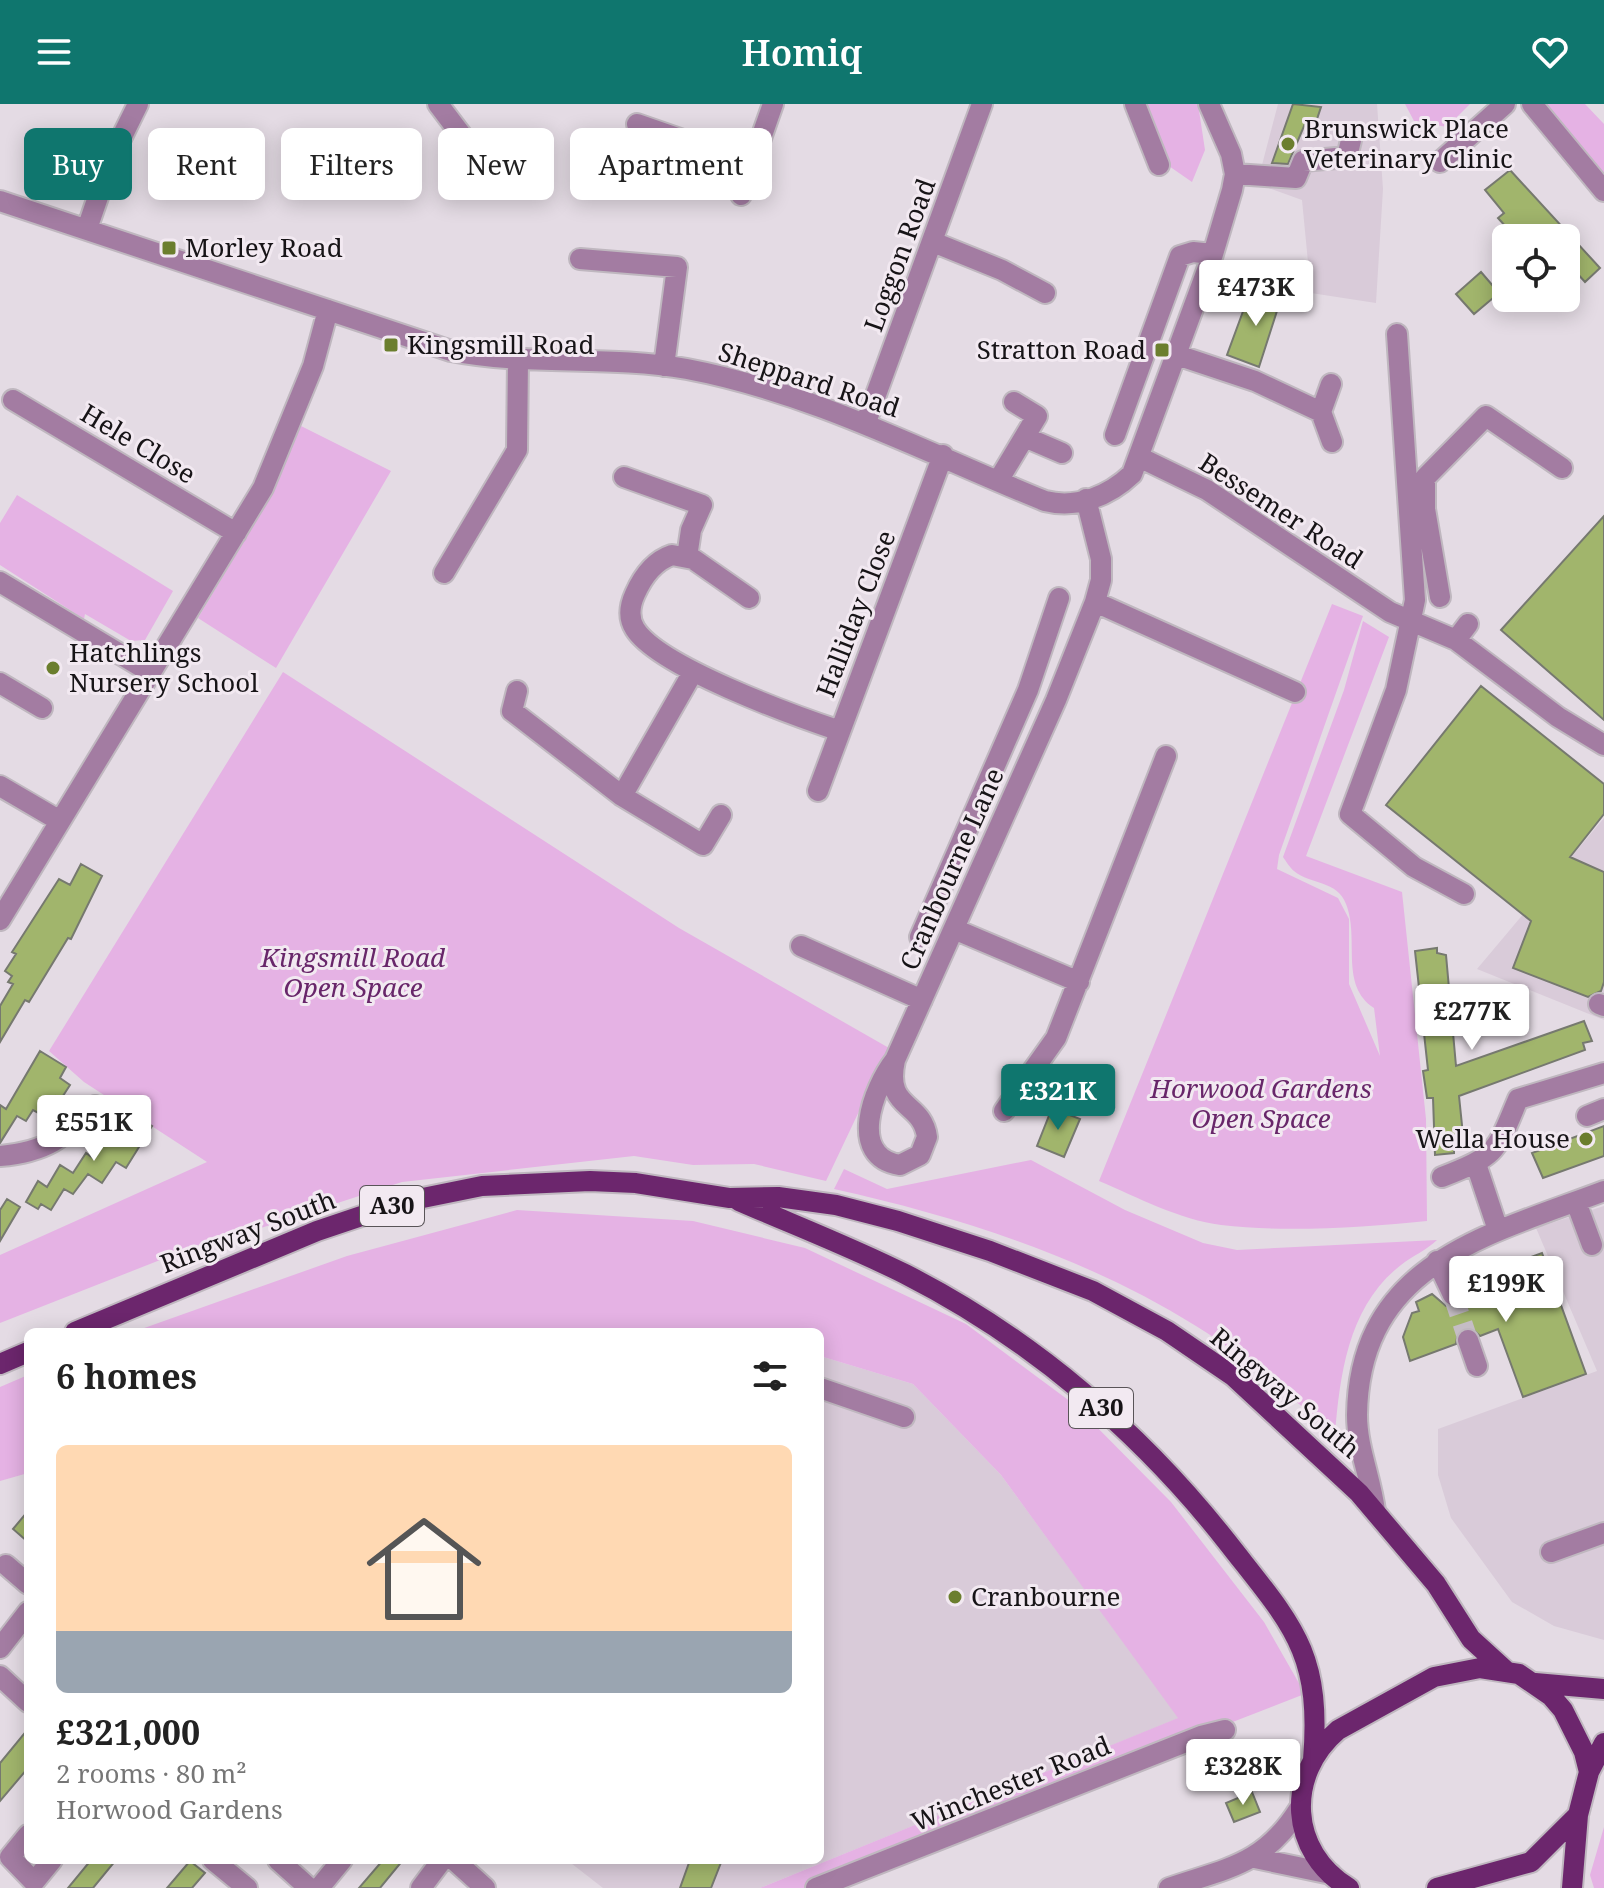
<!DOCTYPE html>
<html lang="en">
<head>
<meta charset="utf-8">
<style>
	:root { --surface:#fff; --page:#f6f6f6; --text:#222; --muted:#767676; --accent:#0f766e }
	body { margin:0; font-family:"Noto Serif",serif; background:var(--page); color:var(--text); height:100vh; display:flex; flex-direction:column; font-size:30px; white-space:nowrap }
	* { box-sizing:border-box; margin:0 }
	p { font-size:26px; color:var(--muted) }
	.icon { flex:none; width:44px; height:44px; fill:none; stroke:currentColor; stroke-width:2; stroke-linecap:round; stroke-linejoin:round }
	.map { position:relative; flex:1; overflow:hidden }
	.side { position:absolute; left:24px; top:1224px; width:800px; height:536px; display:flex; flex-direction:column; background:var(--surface); border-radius:12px; box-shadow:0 4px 20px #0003 }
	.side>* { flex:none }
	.banner { position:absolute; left:24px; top:24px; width:800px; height:72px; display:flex; gap:16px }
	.buttons { position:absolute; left:1492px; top:120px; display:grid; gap:16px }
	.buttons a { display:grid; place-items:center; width:88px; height:88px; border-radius:12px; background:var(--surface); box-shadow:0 4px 20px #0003; font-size:40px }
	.price { position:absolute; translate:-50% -68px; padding:0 18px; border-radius:8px; background:#fff; color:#222; font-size:26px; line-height:52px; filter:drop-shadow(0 2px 4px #0008) }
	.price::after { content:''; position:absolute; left:50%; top:48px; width:24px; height:18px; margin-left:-12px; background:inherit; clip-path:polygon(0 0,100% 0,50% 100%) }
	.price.selected { background:var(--accent); color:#fff }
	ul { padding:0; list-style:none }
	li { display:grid; align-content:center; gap:16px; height:424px; padding:0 32px }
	li span { display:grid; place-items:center; height:248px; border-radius:12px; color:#555 }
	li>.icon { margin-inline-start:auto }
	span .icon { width:144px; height:144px; fill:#fffc; stroke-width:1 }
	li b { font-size:34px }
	h2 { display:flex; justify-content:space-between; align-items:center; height:96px; padding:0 32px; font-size:34px }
	.chip { padding:0 28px; border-radius:12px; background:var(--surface); box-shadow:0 4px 20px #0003; font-size:28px; line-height:72px }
	.chip.selected { background:var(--accent); color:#fff }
	header { display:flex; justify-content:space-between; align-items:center; height:104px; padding:0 32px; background:var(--accent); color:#fff; font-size:36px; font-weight:600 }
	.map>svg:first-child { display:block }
	.built { fill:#d9cbd9 }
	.green { fill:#e5b2e4 }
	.building { fill:#a1b56c; stroke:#76796f; stroke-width:2 }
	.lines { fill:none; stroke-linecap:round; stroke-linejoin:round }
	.minor-tunnel { stroke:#c5bdc5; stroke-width:20; stroke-dasharray:20 10; stroke-linecap:butt }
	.minor-casing { stroke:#bfb7bf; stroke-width:24 }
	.major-casing { stroke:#bfb7bf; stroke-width:24 }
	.minor { stroke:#a37ca2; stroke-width:20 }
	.major { stroke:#6c266d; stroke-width:20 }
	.poi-dot { fill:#6b7e2e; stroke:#f2e9f1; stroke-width:3 }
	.labels { text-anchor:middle; stroke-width:6; stroke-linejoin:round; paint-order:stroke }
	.shield { fill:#f2e9f1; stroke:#595458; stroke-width:2 }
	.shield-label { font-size:24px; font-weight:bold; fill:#171417 }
	.poi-label { font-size:26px; fill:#171417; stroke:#f2e9f1; text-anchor:start }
	.street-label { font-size:26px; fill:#171417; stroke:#f2e9f1 }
	.park-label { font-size:26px; font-style:italic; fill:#68266a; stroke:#f2e9f1 }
</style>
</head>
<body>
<header><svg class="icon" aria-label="menu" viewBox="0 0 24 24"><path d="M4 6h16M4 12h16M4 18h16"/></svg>Homiq<svg class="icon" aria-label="heart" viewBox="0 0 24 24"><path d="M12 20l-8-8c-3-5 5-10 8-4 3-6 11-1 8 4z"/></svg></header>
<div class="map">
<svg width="1604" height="1784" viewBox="0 0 1604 1784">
	<rect width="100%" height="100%" fill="#e4dbe4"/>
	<path class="built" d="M 1278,0 L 1377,0 L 1383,85 L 1376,199 L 1311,189 L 1302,96 L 1257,80 Z
		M 1604,714 L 1604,916 L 1477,865 Z
		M 1604,1102 L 1604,1536 L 1554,1522 L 1512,1498 L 1451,1414 L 1438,1371 L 1438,1325 L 1597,1267 L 1536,1124 Z
		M 820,1252 L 913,1280 L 1001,1371 L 1179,1614 L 760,1784 L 603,1784 L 567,1756 L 820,1756 Z"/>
	<path class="green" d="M 1142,0 L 1198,0 L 1205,46 L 1192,78 L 1166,60 L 1157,25 Z
		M 1405,0 L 1470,0 L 1447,23 L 1414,17 Z
		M 1544,0 L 1585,0 L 1604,20 L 1604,69 Z
		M 301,322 L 391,367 L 276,564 L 198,514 L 265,402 Z
		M 17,391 L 173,487 L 145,536 L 131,537 L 85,510 L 84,515 L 0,461 L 0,419 Z
		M 1332,500 L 1363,512 L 1279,751 L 1277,765 L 1338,794 L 1349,815 L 1349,880 L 1380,952 L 1374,904 C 1339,881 1360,835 1346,800 C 1337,776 1311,781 1294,767 C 1290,764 1286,757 1283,753 L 1344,586 L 1363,517 L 1389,533 L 1306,752 L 1402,788 L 1426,1015 L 1427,1117 C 1365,1123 1286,1129 1221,1121 C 1180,1116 1137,1093 1099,1077 Z
		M 283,568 L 679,824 L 889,944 L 826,1077 L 754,1060 L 693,1061 L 634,1052 L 402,1078 L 212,1140 L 211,1136 L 0,1219 L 0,1151 L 207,1058 L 84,978 L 49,947 Z
		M 1031,1056 L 1125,1106 L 1203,1139 L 1237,1146 L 1437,1136 C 1427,1146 1412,1152 1401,1161 C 1349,1201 1340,1269 1335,1330 C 1290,1293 1246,1253 1196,1222 C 1085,1153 960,1113 834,1085 L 844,1065 L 887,1085 Z
		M 517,1106 L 693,1117 L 805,1144 L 966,1220 L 1075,1301 L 1171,1398 L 1264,1518 L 1300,1581 L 1302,1591 L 805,1784 L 760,1784 L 1178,1614 L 1001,1371 L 913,1280 L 820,1252 L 820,1228 L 133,1228 L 347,1152 Z
		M 28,1271 L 28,1369 L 0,1377 L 0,1283 Z
		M 1604,1723 L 1604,1784 L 1594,1784 L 1590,1771 Z"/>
	<path class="building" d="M 1293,0 L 1321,3 L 1316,18 L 1307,15 L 1288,60 L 1272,59 Z
		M 1510,66 L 1600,164 L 1585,178 L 1566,157 L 1566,134 L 1516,134 L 1498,114 L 1504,109 L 1485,86 Z
		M 1481,168 L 1499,189 L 1474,210 L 1456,190 Z
		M 1270,179 L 1284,185 L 1259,263 L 1227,251 L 1245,202 L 1257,207 Z
		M 1604,412 L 1604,616 L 1501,526 Z
		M 1481,582 L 1604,680 L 1604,710 L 1570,753 L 1604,768 L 1604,878 L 1601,887 L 1588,893 L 1513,864 L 1531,817 L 1386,701 Z
		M 81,760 L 102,772 L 71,835 L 68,834 L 29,898 L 25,896 L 0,938 L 0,902 L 13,880 L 8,878 L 12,872 L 5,867 L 16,850 L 12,848 L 59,775 L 70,781 Z
		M 1437,844 L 1437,849 L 1446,851 L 1456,962 L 1584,917 L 1592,937 L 1583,939 L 1585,946 L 1459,992 L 1463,1031 L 1454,1031 L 1454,1049 L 1435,1051 L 1433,994 L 1427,994 L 1423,967 L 1428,966 L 1415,847 Z
		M 40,947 L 66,963 L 60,974 L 70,981 L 61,995 L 56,992 L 44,1012 L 33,1006 L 26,1017 L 17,1012 L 0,1039 L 0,1001 L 6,1005 Z
		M 1052,1004 L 1080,1015 L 1064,1053 L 1037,1042 Z
		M 135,1011 L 152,1022 L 126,1064 L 116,1058 L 102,1079 L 88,1070 L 73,1090 L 64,1085 L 51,1106 L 41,1100 L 38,1105 L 26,1098 L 38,1077 L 47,1083 L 60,1061 L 73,1069 L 86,1049 L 93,1054 L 107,1034 L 110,1036 L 123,1013 L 130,1018 Z
		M 1604,1022 L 1604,1052 L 1543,1074 L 1532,1049 Z
		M 7,1095 L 20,1103 L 0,1137 L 0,1106 Z
		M 1542,1149 L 1586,1270 L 1523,1293 L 1498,1225 L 1480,1232 L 1470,1223 L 1458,1228 L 1456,1240 L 1410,1257 L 1403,1233 L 1412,1209 L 1419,1207 L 1416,1198 L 1432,1190 L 1446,1202 L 1458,1203 L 1464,1198 L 1468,1176 Z
		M 28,1407 L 28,1438 L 13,1425 Z
		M 28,1625 L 28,1664 L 0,1697 L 0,1659 Z
		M 1252,1688 L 1260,1708 L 1234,1718 L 1226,1699 Z
		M 91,1756 L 116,1756 L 93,1784 L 68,1784 Z
		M 383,1756 L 403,1756 L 380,1784 L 359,1784 Z
		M 690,1756 L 722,1756 L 711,1784 L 680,1784 Z
		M 190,1757 L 205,1769 L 192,1784 L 167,1784 Z"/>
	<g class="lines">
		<path class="minor-tunnel" d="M 1453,1191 L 1468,1236"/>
		<defs>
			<path id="minor" d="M 438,0 L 472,45
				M 1135,0 L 1159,61
				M 1532,0 L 1604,87
				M 637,20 L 752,60
				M 1440,58 L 1505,0
				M 1235,70 L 1296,74 L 1303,57 L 1347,53 L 1352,32
				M 741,91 L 773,0
				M 0,97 L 451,247 C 528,262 609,251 687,265 C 814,289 926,349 1045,397 C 1077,405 1109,392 1132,370 L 1213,150 L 1232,86 L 1235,70 L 1231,50 L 1209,0
				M 87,125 L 111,55 L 138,0
				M 933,138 L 1002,166 L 1045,189
				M 580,155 L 677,163 L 664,262
				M 1397,230 L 1415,496 L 1396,586 L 1350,710 L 1414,763 L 1464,790
				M 1177,251 L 1255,277 L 1321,308
				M 1331,280 L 1321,308 L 1332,338
				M 13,296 L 236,429
				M 866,318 L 982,0
				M 1115,331 L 1180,152 L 1193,148 L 1213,150
				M 1027,334 L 1062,349
				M 1141,354 L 1207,386 L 1390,508 L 1456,536 L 1468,520
				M 624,373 L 702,401 L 691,426 L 687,453
				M 998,377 L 1037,312 L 1014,298
				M 1425,405 L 1440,493
				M 1409,406 L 1425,405 L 1425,374 L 1486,312 L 1562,364
				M 444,469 L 517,346 L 518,255
				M 0,478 L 150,568
				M 749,494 L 693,455 L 672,451 C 654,457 643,472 635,490 C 630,501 628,514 635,525 C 659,563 795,612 840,627
				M 1095,498 L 1295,588
				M 1456,536 L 1558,613 L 1604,641
				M 0,579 L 42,604
				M 517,587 L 512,607 L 622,692 L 703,741 L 721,711
				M 0,682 L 60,717
				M 818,687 L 943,351
				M 622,692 L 693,568
				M 0,816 L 263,384 L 313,262 L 328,206
				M 954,825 L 1079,878
				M 920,833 L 1028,586 L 1059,494
				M 801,842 L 922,896
				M 1599,900 L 1604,902
				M 895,956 C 873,984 847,1053 900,1061 L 920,1051 L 927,1033 C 922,996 884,1007 895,956 L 1056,596 L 1095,498 L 1101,476 L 1101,455 L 1086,395
				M 1004,1007 L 1056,934 L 1166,652
				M 1587,1012 L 1604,1005
				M 0,1052 C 47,1048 63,1034 95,1002
				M 1476,1060 L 1498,1126
				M 1442,1073 C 1498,1051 1496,1048 1518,995 L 1604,969
				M 1576,1098 L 1592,1141
				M 1437,1157 L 1453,1191
				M 1468,1236 L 1477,1262
				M 820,1284 L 904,1313
				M 1375,1407 C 1371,1374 1357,1344 1357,1311 C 1359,1159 1488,1131 1604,1087
				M 1551,1448 L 1604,1429
				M 6,1461 L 28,1480
				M 0,1544 L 28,1508
				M 0,1572 L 28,1598
				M 28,1731 L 10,1753 L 34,1778 L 52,1756
				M 1255,1754 L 1331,1770
				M 213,1756 L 247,1784
				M 278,1756 L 309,1784
				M 454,1756 L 485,1784
				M 319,1784 L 342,1756
				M 421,1784 L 442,1756
				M 816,1784 L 1201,1632 L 1225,1626
				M 1169,1784 C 1227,1764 1264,1761 1299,1705"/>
			<path id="major" d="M 739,1097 C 794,1121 851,1143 905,1170 C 1031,1234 1141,1328 1228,1439 C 1292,1521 1322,1547 1313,1656
				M 75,1228 L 317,1127 L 403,1098 L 482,1082 L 590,1077 L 636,1079 L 730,1094 L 778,1093 L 836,1101 L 898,1117 L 990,1147 L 1093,1187 L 1167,1227 L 1233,1272 L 1359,1389 L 1436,1480 L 1471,1535 L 1505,1566
				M 0,1260 L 28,1248
				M 1535,1579 L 1604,1585
				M 1589,1668 L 1604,1639
				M 1349,1784 C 1289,1748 1285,1671 1338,1626 L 1434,1573 L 1480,1564 L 1519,1570 L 1551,1592 L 1563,1606 L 1584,1648 L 1589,1668 L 1578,1711 L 1531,1758 L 1437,1784
				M 1572,1784 L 1578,1711"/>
		</defs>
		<use href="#minor" class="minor-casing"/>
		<use href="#major" class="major-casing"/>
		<use href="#minor" class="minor"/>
		<use href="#major" class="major"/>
	</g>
	<g class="poi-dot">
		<circle cx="1288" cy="40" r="8"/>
		<rect x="161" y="136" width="16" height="16" rx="4"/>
		<rect x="383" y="233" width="16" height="16" rx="4"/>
		<rect x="1154" y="238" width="16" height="16" rx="4"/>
		<circle cx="53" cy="564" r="8"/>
		<circle cx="1586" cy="1035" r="8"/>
		<circle cx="955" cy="1493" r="8"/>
	</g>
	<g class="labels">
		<g class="shield">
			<rect x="360" y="1082" width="64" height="40" rx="6"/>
			<rect x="1069" y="1284" width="64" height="40" rx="6"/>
		</g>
		<g class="shield-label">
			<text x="392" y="1110">A30</text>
			<text x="1101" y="1312">A30</text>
		</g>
		<g class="poi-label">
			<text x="1304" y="34">Brunswick Place<tspan x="1304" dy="30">Veterinary Clinic</tspan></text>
			<text x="185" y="153">Morley Road</text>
			<text x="407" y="250">Kingsmill Road</text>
			<text x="1146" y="255" text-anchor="end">Stratton Road</text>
			<text x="69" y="558">Hatchlings<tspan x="69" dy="30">Nursery School</tspan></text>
			<text x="1570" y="1044" text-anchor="end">Wella House</text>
			<text x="971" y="1502">Cranbourne</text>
		</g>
		<g class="street-label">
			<text transform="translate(900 151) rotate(-70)" y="9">Loggon Road</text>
			<text transform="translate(809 276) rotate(18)" y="9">Sheppard Road</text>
			<text transform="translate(138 340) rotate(31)" y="9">Hele Close</text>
			<text transform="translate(1281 407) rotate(33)" y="9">Bessemer Road</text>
			<text transform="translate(856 510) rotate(-69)" y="9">Halliday Close</text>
			<text transform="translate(952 765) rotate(-66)" y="9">Cranbourne Lane</text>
			<text transform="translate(248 1128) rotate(-21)" y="9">Ringway South</text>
			<text transform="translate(1285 1289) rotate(40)" y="9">Ringway South</text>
			<text transform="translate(1011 1680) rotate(-22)" y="9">Winchester Road</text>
		</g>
		<g class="park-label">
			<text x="353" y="863">Kingsmill Road<tspan x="353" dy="30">Open Space</tspan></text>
			<text x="1261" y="994">Horwood Gardens<tspan x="1261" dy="30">Open Space</tspan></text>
		</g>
	</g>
</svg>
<div class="buttons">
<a><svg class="icon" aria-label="locate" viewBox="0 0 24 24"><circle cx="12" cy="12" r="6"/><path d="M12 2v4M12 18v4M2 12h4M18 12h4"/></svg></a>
</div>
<b class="price" style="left:1256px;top:224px">£473K</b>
<b class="price" style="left:1472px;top:948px">£277K</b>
<b class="price selected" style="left:1058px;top:1028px">£321K</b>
<b class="price" style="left:94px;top:1059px">£551K</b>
<b class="price" style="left:1506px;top:1220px">£199K</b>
<b class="price" style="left:1243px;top:1703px">£328K</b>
<div class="banner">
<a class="chip selected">Buy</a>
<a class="chip">Rent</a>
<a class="chip">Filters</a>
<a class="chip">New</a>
<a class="chip">Apartment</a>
</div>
<section class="side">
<h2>6 homes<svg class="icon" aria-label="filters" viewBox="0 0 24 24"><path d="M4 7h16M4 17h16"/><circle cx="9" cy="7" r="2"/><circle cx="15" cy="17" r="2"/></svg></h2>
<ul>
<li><span style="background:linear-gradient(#ffd9b3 75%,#9aa5b1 0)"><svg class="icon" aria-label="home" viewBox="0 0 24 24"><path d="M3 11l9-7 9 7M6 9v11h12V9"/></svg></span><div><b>£321,000</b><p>2 rooms · 80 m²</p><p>Horwood Gardens</p></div></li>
</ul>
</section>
</div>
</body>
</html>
